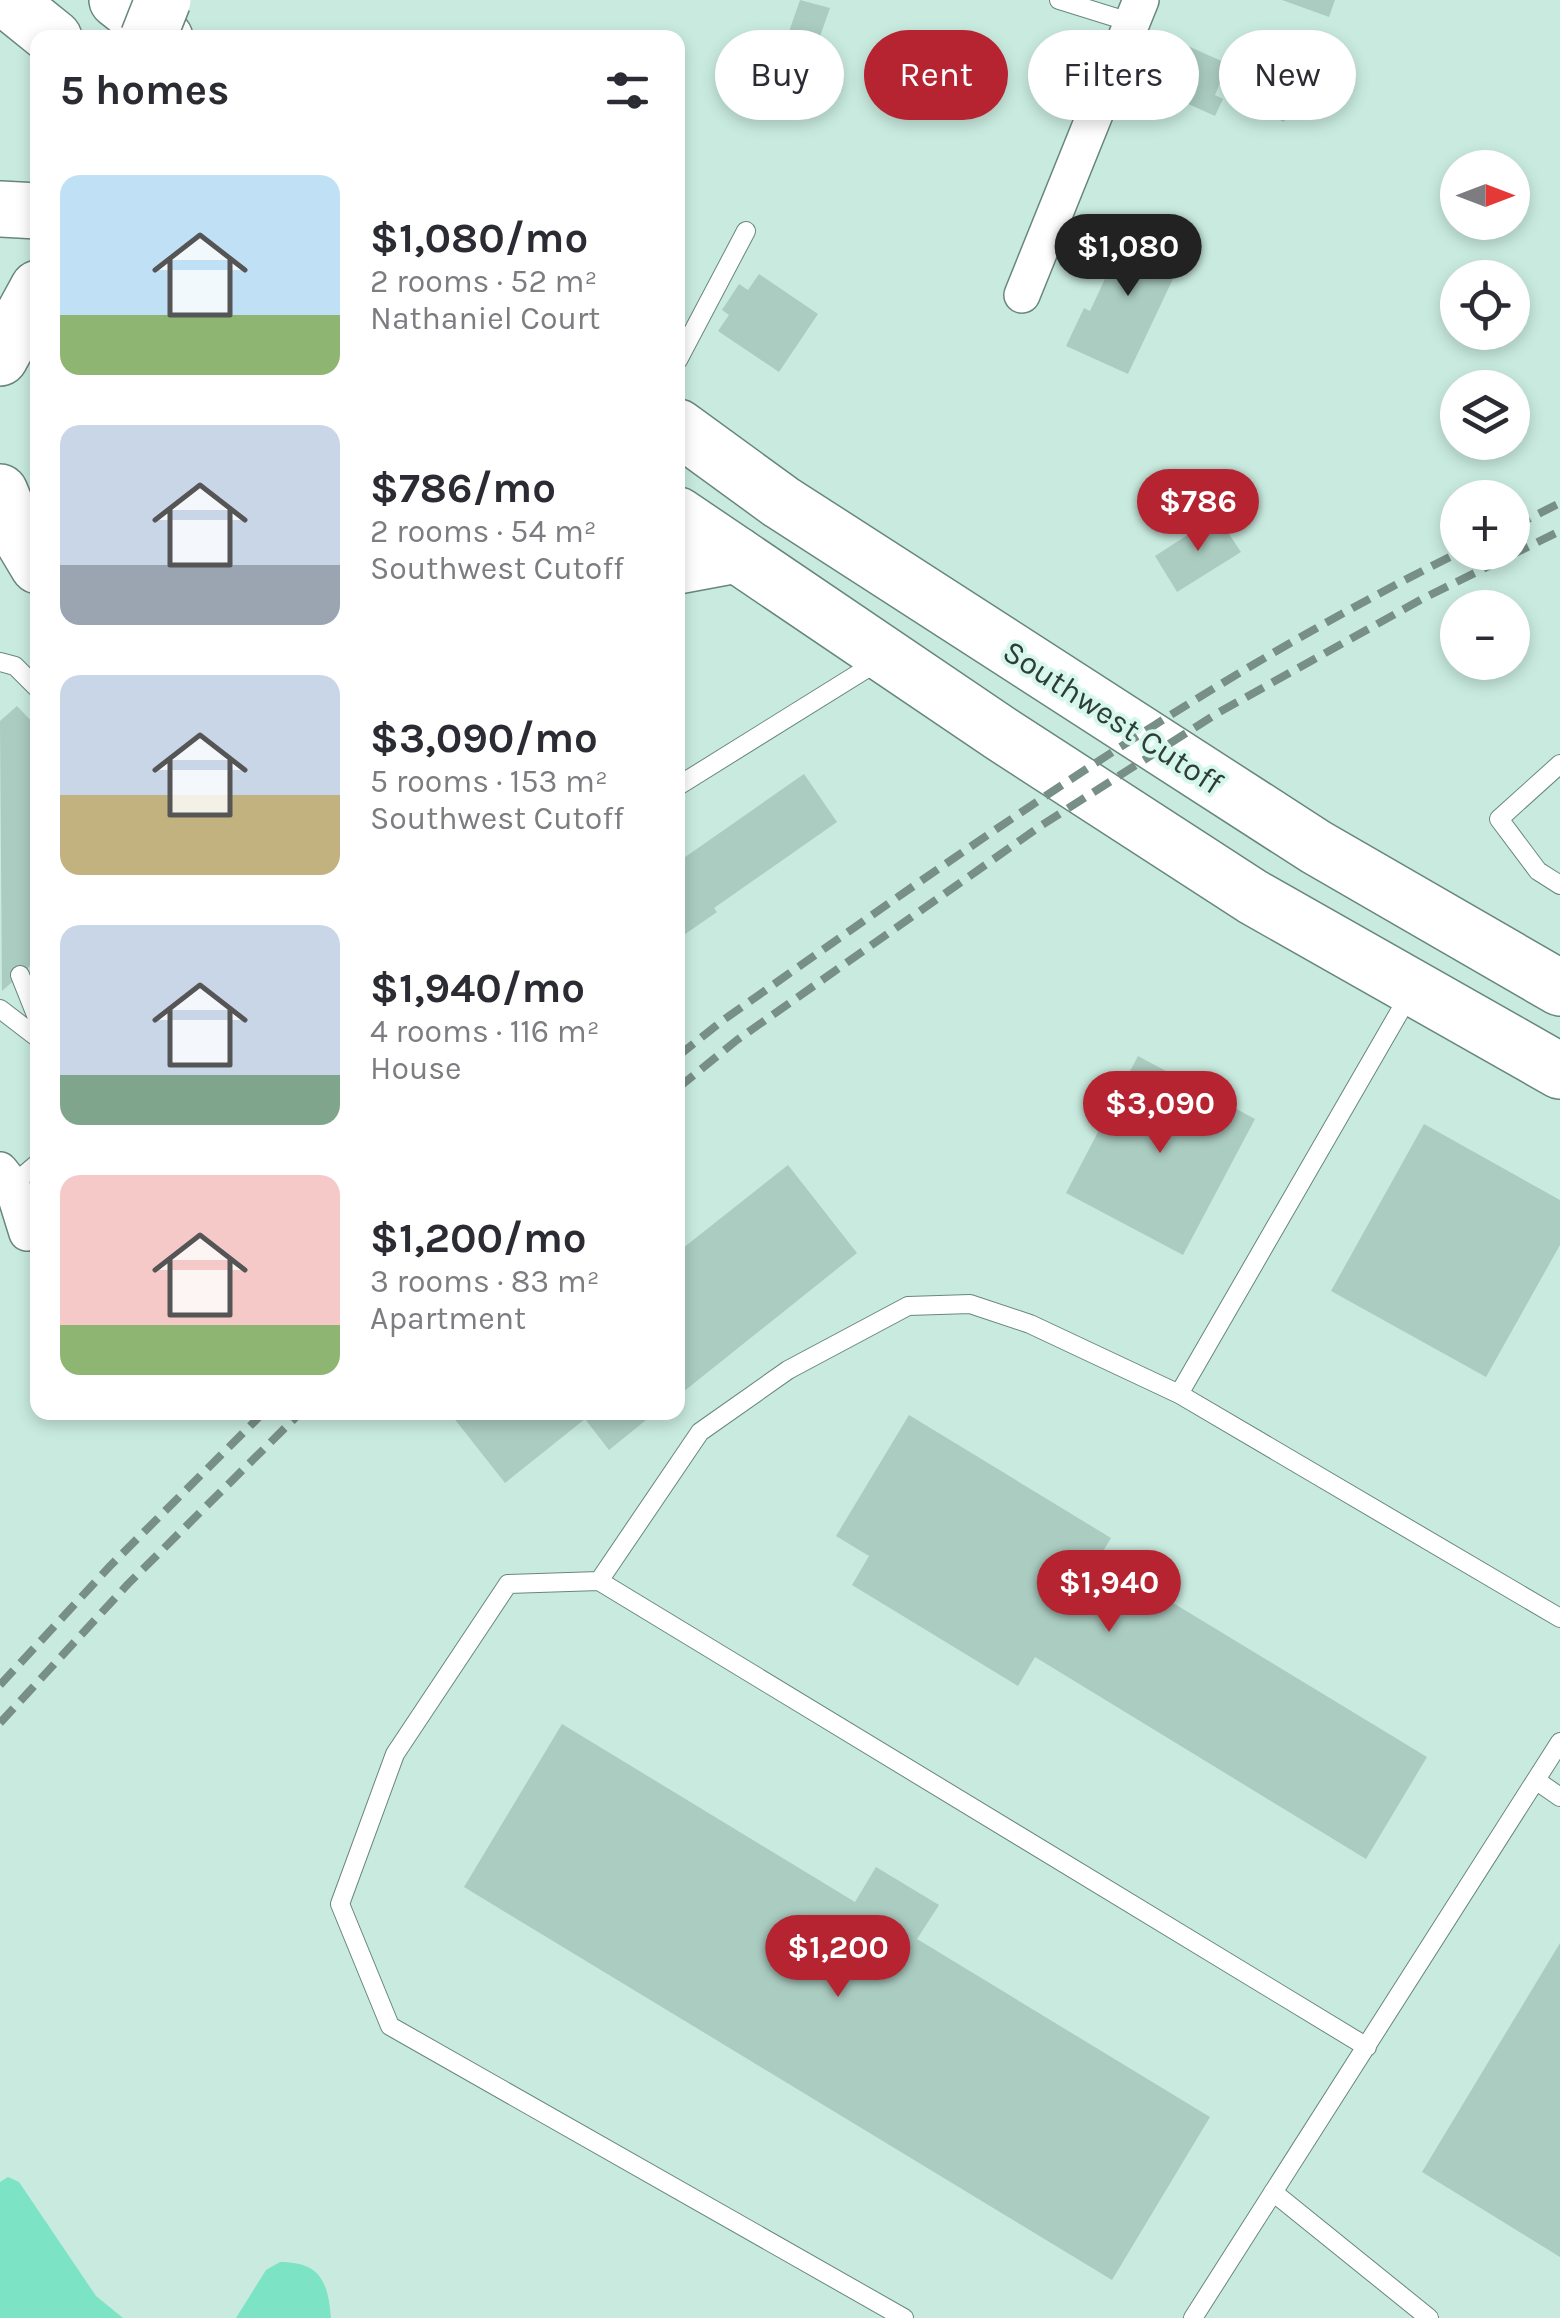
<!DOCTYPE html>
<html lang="en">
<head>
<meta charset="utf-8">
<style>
	:root { --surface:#fff; --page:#f7f7f7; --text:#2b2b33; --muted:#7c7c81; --accent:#b62432 }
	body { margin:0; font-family:Karla,sans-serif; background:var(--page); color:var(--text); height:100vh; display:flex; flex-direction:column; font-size:38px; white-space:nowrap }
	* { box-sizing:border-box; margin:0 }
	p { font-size:32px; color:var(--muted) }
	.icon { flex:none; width:55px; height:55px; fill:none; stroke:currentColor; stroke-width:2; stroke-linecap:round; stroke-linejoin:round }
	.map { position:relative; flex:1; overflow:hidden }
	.side { position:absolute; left:30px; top:30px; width:655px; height:1390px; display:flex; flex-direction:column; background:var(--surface); border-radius:20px; box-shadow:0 5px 15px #0003 }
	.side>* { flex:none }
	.banner { position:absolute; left:715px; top:30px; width:695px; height:90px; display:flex; gap:20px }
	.needle { width:65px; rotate:90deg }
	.controls { position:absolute; left:1440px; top:150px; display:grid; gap:20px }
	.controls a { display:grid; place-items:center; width:90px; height:90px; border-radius:50%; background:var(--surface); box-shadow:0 5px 15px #0003; font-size:50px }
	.price { position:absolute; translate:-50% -85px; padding:0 22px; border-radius:35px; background:var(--accent); color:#fff; font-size:32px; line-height:65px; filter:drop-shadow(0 2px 5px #0008) }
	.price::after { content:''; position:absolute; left:50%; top:60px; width:30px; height:22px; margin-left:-15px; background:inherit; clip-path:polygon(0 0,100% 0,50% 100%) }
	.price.on { background:#222; color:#fff }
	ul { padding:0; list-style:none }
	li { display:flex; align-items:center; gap:30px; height:250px; padding:0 30px }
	li span { display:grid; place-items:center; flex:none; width:280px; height:200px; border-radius:20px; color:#555 }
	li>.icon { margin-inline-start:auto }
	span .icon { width:120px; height:120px; fill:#fffc; stroke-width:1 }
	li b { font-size:42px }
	h2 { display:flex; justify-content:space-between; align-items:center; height:120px; padding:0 30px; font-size:42px }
	.chip { padding:0 35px; border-radius:45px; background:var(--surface); box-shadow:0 5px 15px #0003; font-size:35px; line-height:90px }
	.chip.on { background:var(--accent); color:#fff }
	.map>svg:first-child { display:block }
	.green { fill:#7ce3c4 }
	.building { fill:#abccc0 }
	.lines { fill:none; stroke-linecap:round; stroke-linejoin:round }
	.service-casing { stroke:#68877c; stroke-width:20 }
	.minor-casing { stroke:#68877c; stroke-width:38 }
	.primary-casing { stroke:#68877c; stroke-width:58 }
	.trunk-casing { stroke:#68877c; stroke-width:58 }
	.service { stroke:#fff; stroke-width:18 }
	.minor { stroke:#fff; stroke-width:35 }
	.primary { stroke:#fff; stroke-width:55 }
	.trunk { stroke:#fff; stroke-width:55 }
	.rail { stroke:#788f87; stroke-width:8; stroke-dasharray:20 10; stroke-linecap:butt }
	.trunk-bridge-casing { stroke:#68877c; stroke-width:58; stroke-linecap:butt }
	.trunk-bridge { stroke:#fff; stroke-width:55 }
	.labels { text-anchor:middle; stroke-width:8; stroke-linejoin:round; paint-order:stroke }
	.street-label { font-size:32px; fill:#2f3d38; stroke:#d6f8ec }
</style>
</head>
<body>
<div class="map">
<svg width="1560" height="2318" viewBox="0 0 1560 2318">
	<rect width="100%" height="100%" fill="#c9ebdf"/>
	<path class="green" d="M 8,2177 L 19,2182 L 96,2296 L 123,2318 L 0,2318 L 0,2182 Z
		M 280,2262 C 320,2262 328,2281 331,2318 L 236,2318 L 266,2270 Z"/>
	<path class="building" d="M 800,0 L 830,8 L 812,59 L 783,49 Z
		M 1282,0 L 1335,0 L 1329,17 Z
		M 1166,41 L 1176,45 L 1177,41 L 1228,64 L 1215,95 L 1223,99 L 1215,116 L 1146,85 Z
		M 1263,73 L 1298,89 L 1284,122 L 1248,105 Z
		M 1132,221 L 1188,247 L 1128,374 L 1066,346 L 1084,308 L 1090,311 Z
		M 759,274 L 818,314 L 779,372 L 718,331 L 729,315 L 722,310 L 739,284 L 748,290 Z
		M 1217,516 L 1241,552 L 1177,592 L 1155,556 Z
		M 17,706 L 38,728 L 38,959 L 2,991 L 0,721 Z
		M 804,774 L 837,822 L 714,908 L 717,912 L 678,939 L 678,862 Z
		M 1138,1056 L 1255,1119 L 1183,1255 L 1066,1193 Z
		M 1424,1124 L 1560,1200 L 1560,1245 L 1486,1377 L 1331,1291 Z
		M 788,1165 L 857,1253 L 678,1396 L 678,1252 Z
		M 449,1412 L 656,1412 L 609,1450 L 585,1419 L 505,1483 Z
		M 909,1415 L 1111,1538 L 1099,1558 L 1427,1757 L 1366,1859 L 1035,1657 L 1018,1686 L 852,1585 L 869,1556 L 836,1536 Z
		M 562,1724 L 855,1902 L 876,1867 L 939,1905 L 917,1939 L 1210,2117 L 1112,2280 L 464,1887 Z
		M 1560,1943 L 1560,2257 L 1422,2172 Z"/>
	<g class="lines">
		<defs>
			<path id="service" d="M 1059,0 L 1133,23
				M 678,360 L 746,231
				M 0,662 L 15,666 L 38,689
				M 1560,764 L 1499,819 L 1538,871 L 1560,885
				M 678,786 L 882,659
				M 20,975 L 38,1020
				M 1411,992 L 1179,1394 L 1560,1618
				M 0,1009 L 38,1038
				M 12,1185 L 38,1163
				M 599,1581 L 700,1432 L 788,1370 L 908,1306 L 970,1304 L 1030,1324 L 1179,1394
				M 1537,1781 L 1560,1797
				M 1273,2192 L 1429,2318
				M 904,2318 L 390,2026 L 340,1904 L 395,1754 L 508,1584 L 599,1581 L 1367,2047
				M 1193,2318 L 1560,1742"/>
			<path id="minor" d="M 1022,295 L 1141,0
				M 0,1170 L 12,1185 L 27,1233"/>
			<path id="primary" d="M 7,0 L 54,38
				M 117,0 L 165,38
				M 678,427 L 781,502 L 1316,847 L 1560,988
				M 678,515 L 1003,735 L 1253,897 L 1560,1071"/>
			<path id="trunk" d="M 0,209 L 38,211
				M 0,358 L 38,288
				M 0,492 L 13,524 L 38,566
				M 678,566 L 737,555"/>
		</defs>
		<use href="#service" class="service-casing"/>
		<use href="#minor" class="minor-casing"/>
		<use href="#primary" class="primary-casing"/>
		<use href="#trunk" class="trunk-casing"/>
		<use href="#service" class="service"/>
		<use href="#minor" class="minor"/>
		<use href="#primary" class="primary"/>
		<use href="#trunk" class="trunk"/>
		<path class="rail" d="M 1512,527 L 1560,503
			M 678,1056 L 722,1021 C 961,852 1197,682 1460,552
			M 678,1088 L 737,1040 L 1042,825 L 1216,714 L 1422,599 L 1560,531
			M 0,1685 L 110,1566 L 264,1412
			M 0,1723 L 128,1584 L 301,1412"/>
		<defs>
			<path id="trunk-bridge" d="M 148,38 L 163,0"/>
		</defs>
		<use href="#trunk-bridge" class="trunk-bridge-casing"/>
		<use href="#trunk-bridge" class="trunk-bridge"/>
	</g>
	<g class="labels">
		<g class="street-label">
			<text transform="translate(1113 717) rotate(33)" y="11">Southwest Cutoff</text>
		</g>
	</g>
</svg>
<div class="controls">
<a><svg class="needle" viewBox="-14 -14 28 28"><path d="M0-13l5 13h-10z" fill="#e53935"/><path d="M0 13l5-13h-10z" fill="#7c7c81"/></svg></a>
<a><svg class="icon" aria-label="locate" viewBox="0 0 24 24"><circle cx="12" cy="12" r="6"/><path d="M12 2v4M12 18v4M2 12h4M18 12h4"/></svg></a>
<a><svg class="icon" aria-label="layers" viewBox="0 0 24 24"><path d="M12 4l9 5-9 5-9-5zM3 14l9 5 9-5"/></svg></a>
<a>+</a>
<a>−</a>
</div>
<b class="price on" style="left:1128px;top:299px">$1,080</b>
<b class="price" style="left:1198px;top:554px">$786</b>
<b class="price" style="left:1160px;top:1156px">$3,090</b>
<b class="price" style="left:1109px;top:1635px">$1,940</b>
<b class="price" style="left:838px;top:2000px">$1,200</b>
<div class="banner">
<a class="chip">Buy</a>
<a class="chip on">Rent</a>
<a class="chip">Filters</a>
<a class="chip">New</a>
</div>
<section class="side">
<h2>5 homes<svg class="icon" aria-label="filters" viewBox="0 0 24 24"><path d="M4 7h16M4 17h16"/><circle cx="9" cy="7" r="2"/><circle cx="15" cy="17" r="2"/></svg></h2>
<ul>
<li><span style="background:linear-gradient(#bfe0f5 70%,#8fb573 0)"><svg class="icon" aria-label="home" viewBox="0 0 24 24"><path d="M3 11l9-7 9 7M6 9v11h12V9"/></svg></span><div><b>$1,080/mo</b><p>2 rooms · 52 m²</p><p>Nathaniel Court</p></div></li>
<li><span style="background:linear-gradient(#c9d6e8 70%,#9aa5b1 0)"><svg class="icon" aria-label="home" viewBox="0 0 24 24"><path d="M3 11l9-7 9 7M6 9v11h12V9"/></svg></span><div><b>$786/mo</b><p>2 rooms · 54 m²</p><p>Southwest Cutoff</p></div></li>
<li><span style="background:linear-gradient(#c9d6e8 60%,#c2b280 0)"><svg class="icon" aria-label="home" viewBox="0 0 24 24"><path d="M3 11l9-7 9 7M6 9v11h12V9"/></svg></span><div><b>$3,090/mo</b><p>5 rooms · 153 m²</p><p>Southwest Cutoff</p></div></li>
<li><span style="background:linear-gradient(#c9d6e8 75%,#7fa58c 0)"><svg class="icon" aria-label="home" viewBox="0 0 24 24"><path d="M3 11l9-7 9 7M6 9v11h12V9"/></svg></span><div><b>$1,940/mo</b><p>4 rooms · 116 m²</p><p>House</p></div></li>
<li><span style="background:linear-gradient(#f6c9c9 75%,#8fb573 0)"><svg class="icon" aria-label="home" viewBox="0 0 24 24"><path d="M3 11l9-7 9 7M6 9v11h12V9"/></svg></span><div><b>$1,200/mo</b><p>3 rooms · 83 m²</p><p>Apartment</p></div></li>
</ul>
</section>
</div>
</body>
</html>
